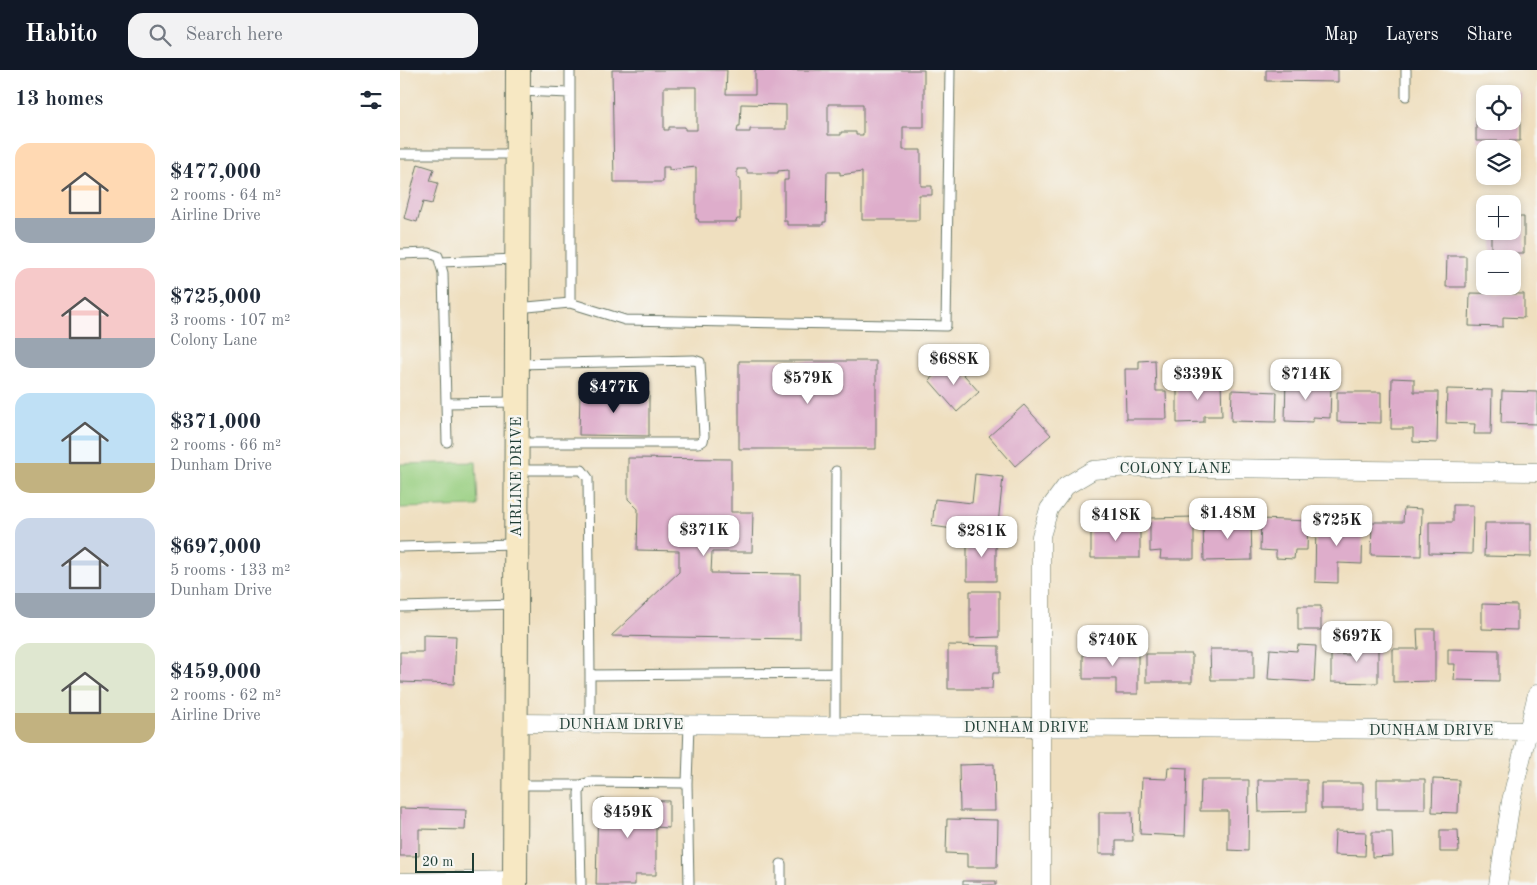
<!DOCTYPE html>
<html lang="en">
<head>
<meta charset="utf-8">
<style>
	:root { --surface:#fff; --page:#f2f2f3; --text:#1f2937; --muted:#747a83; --accent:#111827 }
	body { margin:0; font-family:"Old Standard TT",serif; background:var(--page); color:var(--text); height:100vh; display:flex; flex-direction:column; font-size:19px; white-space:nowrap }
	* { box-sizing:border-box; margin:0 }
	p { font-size:16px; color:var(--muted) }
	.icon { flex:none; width:28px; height:28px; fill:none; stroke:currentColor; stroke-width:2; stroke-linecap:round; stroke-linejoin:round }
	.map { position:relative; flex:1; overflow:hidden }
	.drawer { display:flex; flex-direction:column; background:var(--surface); width:400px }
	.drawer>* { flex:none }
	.tools { position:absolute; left:1076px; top:15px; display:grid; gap:10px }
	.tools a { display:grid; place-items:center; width:45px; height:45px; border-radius:10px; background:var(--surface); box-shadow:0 2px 8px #0003; font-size:25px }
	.scale { position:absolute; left:15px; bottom:12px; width:59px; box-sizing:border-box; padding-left:5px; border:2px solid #1f3d34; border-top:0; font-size:14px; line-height:18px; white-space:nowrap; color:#1f3d34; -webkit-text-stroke:4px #f6f6f2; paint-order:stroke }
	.price { position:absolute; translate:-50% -42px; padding:0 11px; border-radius:10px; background:#fff; color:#222; font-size:16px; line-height:32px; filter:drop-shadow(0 1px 2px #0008) }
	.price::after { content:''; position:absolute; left:50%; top:30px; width:15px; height:11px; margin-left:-8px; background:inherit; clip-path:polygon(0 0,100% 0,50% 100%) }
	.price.active { background:var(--accent); color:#fff }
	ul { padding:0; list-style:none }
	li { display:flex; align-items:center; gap:15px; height:125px; padding:0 15px }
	li span { display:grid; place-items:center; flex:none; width:140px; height:100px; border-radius:15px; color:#555 }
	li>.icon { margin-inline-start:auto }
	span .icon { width:60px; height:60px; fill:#fffc; stroke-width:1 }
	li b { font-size:21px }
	h2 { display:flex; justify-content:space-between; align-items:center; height:60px; padding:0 15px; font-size:21px }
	header { display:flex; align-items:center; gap:30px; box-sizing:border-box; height:70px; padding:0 25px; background:var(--accent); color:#fff }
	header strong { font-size:24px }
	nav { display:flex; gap:28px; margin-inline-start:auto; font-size:18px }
	.search { width:350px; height:45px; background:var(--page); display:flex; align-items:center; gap:12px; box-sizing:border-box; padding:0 18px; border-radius:15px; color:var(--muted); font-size:19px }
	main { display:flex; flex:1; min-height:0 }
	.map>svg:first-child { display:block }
	.green { fill:#99cf81; stroke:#5c865a }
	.building { fill:#deadcb; fill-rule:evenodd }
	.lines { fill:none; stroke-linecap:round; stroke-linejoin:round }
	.service-casing { stroke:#687665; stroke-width:11 }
	.minor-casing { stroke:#687665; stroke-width:19 }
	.secondary-casing { stroke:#687665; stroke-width:26 }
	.service { stroke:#fff; stroke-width:9 }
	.minor { stroke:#fff; stroke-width:18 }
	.secondary { stroke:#f7e8c3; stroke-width:24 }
	.labels { text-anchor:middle; stroke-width:5; stroke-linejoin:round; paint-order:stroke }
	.street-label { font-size:15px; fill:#1f3d34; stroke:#f6f6f2 }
</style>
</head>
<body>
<header>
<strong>Habito</strong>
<div class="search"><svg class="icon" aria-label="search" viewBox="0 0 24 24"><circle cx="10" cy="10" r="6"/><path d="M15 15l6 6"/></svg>Search here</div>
<nav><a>Map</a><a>Layers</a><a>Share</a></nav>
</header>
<main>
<section class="drawer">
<h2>13 homes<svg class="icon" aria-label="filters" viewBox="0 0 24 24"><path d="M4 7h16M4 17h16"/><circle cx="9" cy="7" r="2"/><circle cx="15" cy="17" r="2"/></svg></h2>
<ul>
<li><span style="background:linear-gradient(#ffd9b3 75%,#9aa5b1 0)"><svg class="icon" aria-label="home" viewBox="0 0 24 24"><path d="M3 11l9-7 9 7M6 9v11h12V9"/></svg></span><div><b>$477,000</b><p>2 rooms · 64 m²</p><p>Airline Drive</p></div></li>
<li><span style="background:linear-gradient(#f6c9c9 70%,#9aa5b1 0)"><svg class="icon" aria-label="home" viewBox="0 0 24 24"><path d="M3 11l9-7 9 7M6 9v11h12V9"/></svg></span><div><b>$725,000</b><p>3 rooms · 107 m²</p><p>Colony Lane</p></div></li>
<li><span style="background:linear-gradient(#bfe0f5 70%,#c2b280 0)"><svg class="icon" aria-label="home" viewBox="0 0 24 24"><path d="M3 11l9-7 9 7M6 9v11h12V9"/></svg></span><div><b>$371,000</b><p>2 rooms · 66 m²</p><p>Dunham Drive</p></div></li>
<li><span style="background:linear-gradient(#c9d6e8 75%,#9aa5b1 0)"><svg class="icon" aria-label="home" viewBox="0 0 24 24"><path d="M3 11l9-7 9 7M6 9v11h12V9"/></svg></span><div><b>$697,000</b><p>5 rooms · 133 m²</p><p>Dunham Drive</p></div></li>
<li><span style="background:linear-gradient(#dfe7d0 70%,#c2b280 0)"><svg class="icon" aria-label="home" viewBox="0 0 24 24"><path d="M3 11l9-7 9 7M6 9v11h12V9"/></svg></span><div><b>$459,000</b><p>2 rooms · 62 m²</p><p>Airline Drive</p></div></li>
</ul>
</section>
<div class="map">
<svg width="1137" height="815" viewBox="0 0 1137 815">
	<rect width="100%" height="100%" fill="#f6f6f2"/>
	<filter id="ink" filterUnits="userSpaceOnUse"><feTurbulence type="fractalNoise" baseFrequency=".02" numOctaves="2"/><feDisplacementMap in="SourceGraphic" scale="10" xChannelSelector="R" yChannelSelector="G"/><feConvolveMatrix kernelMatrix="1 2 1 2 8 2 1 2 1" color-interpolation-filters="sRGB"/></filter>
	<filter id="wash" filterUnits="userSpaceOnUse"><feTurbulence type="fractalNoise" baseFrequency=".0096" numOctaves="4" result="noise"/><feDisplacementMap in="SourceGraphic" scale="20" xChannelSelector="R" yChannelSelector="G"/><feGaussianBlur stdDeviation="1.12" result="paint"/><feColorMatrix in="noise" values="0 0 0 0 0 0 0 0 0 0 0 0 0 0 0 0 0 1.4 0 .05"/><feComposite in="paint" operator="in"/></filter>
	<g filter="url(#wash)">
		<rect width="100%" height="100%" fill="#efdfbf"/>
		<path class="green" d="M 76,392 L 78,436 L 0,438 L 0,394 Z"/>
		<g id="blocks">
			<path class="building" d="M 212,0 L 327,0 L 326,24 L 355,24 L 355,0 L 524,0 L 524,57 L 503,57 L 503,80 L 521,80 L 521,116 L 532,116 L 532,125 L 519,125 L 519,150 L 462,150 L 462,102 L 440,105 L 440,102 L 427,102 L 426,152 L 423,152 L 423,155 L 387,155 L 387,151 L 384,151 L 384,110 L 388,110 L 388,100 L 378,101 L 378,103 L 347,103 L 347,99 L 337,99 L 337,108 L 340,108 L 340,149 L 337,149 L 336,152 L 299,152 L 298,149 L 296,149 L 296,97 L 269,100 L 269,97 L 263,97 L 263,112 L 214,112 ZM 264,17 L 297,17 L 297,60 L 285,60 L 285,57 L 269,57 L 269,60 L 264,60 ZM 341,34 L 386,35 L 386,59 L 350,59 L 350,62 L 337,62 L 338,56 L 340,56 ZM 428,34 L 463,34 L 463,65 L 456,65 L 456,62 L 441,62 L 441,65 L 428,65 Z
				M 866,0 L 938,0 L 938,12 L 866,11 Z
				M 1112,22 L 1120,22 L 1120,71 L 1076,71 L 1076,47 L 1085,47 L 1085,51 L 1112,51 Z
				M 18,94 L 34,99 L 30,111 L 38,113 L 32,134 L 23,132 L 17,152 L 4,148 Z
				M 1112,147 L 1124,147 L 1124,183 L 1111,183 L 1111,189 L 1091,189 L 1091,161 L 1112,161 Z
				M 1047,186 L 1066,186 L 1066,217 L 1046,217 Z
				M 1070,223 L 1124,224 L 1124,248 L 1103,247 L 1103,257 L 1069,256 Z
				M 551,290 L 579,322 L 557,342 L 529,310 Z
				M 755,290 L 756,321 L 766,321 L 767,349 L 726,349 L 725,299 L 739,299 L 739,291 Z
				M 339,291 L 476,291 L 476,379 L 339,379 Z
				M 886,307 L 911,308 L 911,317 L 931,318 L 930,348 L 913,347 L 913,352 L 885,351 Z
				M 992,308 L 1014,309 L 1014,322 L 1038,322 L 1037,373 L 1013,372 L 1013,359 L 991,359 Z
				M 777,311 L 821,311 L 822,346 L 804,346 L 804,352 L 777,353 Z
				M 1047,319 L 1092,320 L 1091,364 L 1074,364 L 1075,354 L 1046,353 Z
				M 832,320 L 877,322 L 876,352 L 831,351 Z
				M 1102,321 L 1137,322 L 1137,354 L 1101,353 Z
				M 180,322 L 249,322 L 249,366 L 179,365 Z
				M 937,322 L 981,322 L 981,353 L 937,352 Z
				M 624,335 L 651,365 L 615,396 L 589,366 Z
				M 228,388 L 331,389 L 331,442 L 353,442 L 352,482 L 312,482 L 311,503 L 400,504 L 400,569 L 211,566 L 279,502 L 279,481 L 237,480 L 238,439 L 228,429 Z
				M 575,404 L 603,407 L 598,454 L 568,451 L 567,461 L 532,456 L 535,429 L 572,433 Z
				M 1053,435 L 1073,435 L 1072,484 L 1029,483 L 1029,452 L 1053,452 Z
				M 1004,438 L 1022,439 L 1021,486 L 971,485 L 972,452 L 1003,452 Z
				M 794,447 L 794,489 L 760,489 L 761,481 L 750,482 L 750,448 Z
				M 861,449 L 908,451 L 907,480 L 895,480 L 894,489 L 876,488 L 876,481 L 860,480 Z
				M 916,449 L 963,450 L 962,494 L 938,493 L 938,513 L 915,512 Z
				M 851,450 L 852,490 L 804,491 L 803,451 Z
				M 1085,453 L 1131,453 L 1131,487 L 1084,486 Z
				M 691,456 L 740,456 L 740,488 L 691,488 Z
				M 567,466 L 596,466 L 596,511 L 567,511 Z
				M 570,521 L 599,521 L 599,567 L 570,568 Z
				M 1082,534 L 1117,535 L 1117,560 L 1082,559 Z
				M 898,536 L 921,536 L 921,560 L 898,560 Z
				M 1017,559 L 1035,559 L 1035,611 L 993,612 L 993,579 L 1018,579 Z
				M 23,565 L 56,566 L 54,614 L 0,612 L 0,582 L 23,582 Z
				M 949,569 L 978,569 L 978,613 L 931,612 L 931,584 L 949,585 Z
				M 548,575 L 599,576 L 599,603 L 593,603 L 592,619 L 548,619 Z
				M 898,575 L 916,576 L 914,612 L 868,609 L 870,579 L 897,581 Z
				M 738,578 L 738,624 L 716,624 L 716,609 L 683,609 L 683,579 Z
				M 810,579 L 854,579 L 854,610 L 811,610 Z
				M 1048,579 L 1099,580 L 1099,611 L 1054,610 L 1055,594 L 1048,594 Z
				M 746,584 L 792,584 L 792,612 L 746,612 Z
				M 594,694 L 595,741 L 560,741 L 559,695 Z
				M 768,697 L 787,698 L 785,766 L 740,764 L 742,708 L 767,709 Z
				M 977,709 L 1025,709 L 1025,739 L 977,739 Z
				M 1033,709 L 1059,710 L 1058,743 L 1032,742 Z
				M 801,710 L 849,710 L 848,781 L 828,780 L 828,741 L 800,741 Z
				M 858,710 L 907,710 L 907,741 L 859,742 Z
				M 921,713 L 963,713 L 963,739 L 921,739 Z
				M 198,729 L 269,731 L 269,758 L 256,757 L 256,805 L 235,805 L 235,815 L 196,815 Z
				M 0,738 L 66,740 L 65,760 L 19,759 L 19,786 L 0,786 Z
				M 699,742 L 732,742 L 733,771 L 716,771 L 716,784 L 699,784 Z
				M 547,749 L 598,750 L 597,797 L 567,797 L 567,784 L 546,783 Z
				M 1040,760 L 1058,760 L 1059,782 L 1040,782 Z
				M 935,761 L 966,762 L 965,786 L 934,785 Z
				M 972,762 L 992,762 L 993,786 L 972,787 Z
				M 563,811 L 596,811 L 596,815 L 563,815 Z"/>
		</g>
	</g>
	<g filter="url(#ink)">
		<use href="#blocks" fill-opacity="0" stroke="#687665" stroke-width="1"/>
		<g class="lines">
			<defs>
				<path id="service" d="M 1006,0 L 1006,26
					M 118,21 L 170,23
					M 0,84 L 117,84
					M 0,184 L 29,183 L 38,186 L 43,203 L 46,333
					M 41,192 L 116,189
					M 170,233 L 170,0
					M 117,238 L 170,233 L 225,250 L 546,256 L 550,0
					M 47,372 L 46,333 L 116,332
					M 117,373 L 298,373 L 303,371 L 304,366 L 300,292 L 294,290 L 117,294
					M 117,400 L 182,400 L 188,408 L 190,605
					M 0,477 L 115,474
					M 0,537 L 116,534
					M 435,603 L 436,401
					M 190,654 L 190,605 L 435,603 L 435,655
					M 289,655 L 287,713 L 289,815
					M 116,715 L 181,715
					M 381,794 L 381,815
					M 181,815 L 179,723 L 181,715 L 190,712 L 287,713"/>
				<path id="minor" d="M 115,653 L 1137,661
					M 0,812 L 115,810
					M 641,815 L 641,466 L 649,439 L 666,416 L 693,400 L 730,397 L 1137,402
					M 1098,815 L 1111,731 L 1137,624"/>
				<path id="secondary" d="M 115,815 L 118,0"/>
			</defs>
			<use href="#service" class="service-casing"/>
			<use href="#minor" class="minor-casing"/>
			<use href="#secondary" class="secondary-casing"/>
			<use href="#service" class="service"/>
			<use href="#minor" class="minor"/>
			<use href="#secondary" class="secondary"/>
		</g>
	</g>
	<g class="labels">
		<g class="street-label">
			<text x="775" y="403">COLONY LANE</text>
			<text transform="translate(116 407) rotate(-90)" y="5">AIRLINE DRIVE</text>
			<text x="221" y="659">DUNHAM DRIVE</text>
			<text x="626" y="662">DUNHAM DRIVE</text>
			<text x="1031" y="665">DUNHAM DRIVE</text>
		</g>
	</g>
</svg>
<div class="tools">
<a><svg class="icon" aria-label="locate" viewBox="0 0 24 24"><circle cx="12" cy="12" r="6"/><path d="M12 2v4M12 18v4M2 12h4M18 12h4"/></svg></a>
<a><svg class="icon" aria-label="layers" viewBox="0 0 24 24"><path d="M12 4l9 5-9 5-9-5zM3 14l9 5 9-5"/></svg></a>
<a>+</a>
<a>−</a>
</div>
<div class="scale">20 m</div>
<b class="price" style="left:554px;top:316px">$688K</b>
<b class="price" style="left:798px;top:331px">$339K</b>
<b class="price" style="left:906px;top:331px">$714K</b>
<b class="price" style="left:408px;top:335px">$579K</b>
<b class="price active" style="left:214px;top:344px">$477K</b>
<b class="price" style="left:828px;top:470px">$1.48M</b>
<b class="price" style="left:716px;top:472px">$418K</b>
<b class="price" style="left:937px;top:477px">$725K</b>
<b class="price" style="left:304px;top:487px">$371K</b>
<b class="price" style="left:582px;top:488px">$281K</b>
<b class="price" style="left:957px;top:593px">$697K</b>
<b class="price" style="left:713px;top:597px">$740K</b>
<b class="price" style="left:228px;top:769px">$459K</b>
</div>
</main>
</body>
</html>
